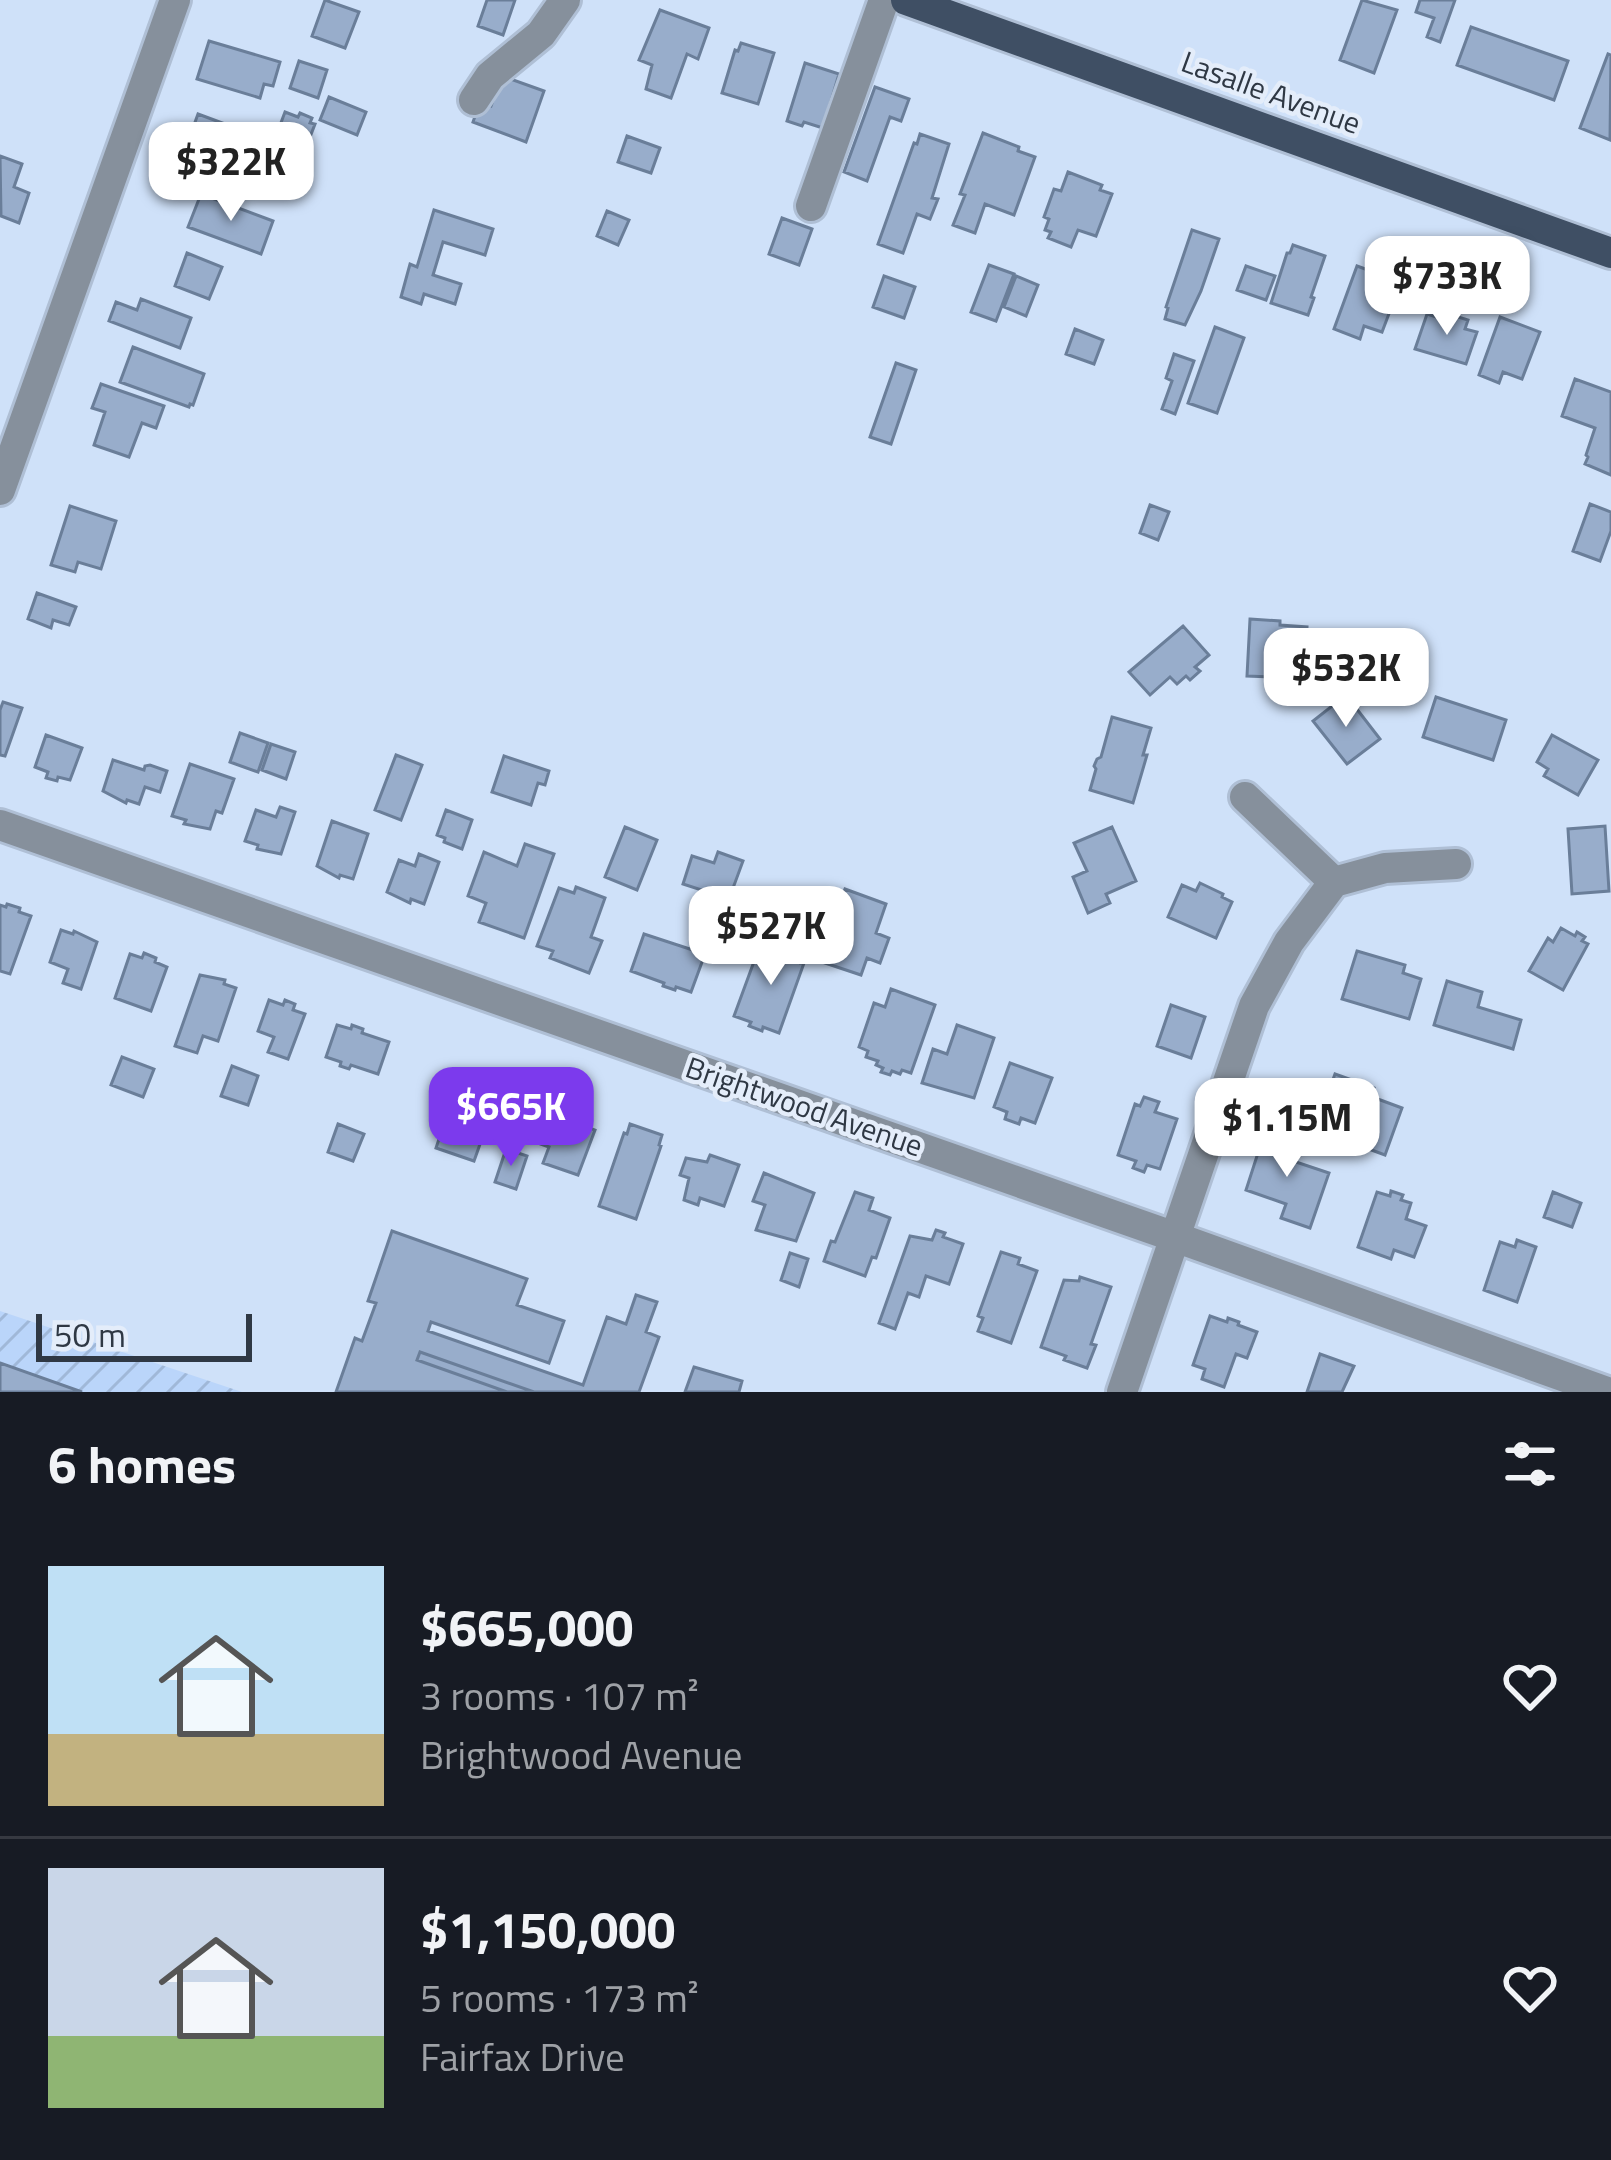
<!DOCTYPE html>
<html lang="en">
<head>
<meta charset="utf-8">
<style>
	:root { --surface:#171b24; --page:#242831; --text:#f1f3f6; --muted:#9ea1a6; --line:#363941; --accent:#7c3aed }
	body { margin:0; font-family:"Titillium Web",sans-serif; background:var(--page); color:var(--text); height:100vh; display:flex; flex-direction:column; font-size:45px; white-space:nowrap }
	* { box-sizing:border-box; margin:0 }
	p { font-size:39px; color:var(--muted) }
	.icon { flex:none; width:66px; height:66px; fill:none; stroke:currentColor; stroke-width:2; stroke-linecap:round; stroke-linejoin:round }
	.map { position:relative; height:1392px; overflow:hidden }
	.panel { display:flex; flex-direction:column; background:var(--surface); flex:1 }
	.panel>* { flex:none }
	.scale { position:absolute; left:36px; bottom:30px; width:216px; box-sizing:border-box; padding-left:12px; border:6px solid #2f3844; border-top:0; font-size:33px; line-height:42px; white-space:nowrap; color:#2f3844; -webkit-text-stroke:9px #e4edfa; paint-order:stroke }
	.price { position:absolute; translate:-50% -102px; padding:0 27px; border-radius:24px; background:#fff; color:#222; font-size:39px; line-height:78px; filter:drop-shadow(0 3px 6px #0008) }
	.price::after { content:''; position:absolute; left:50%; top:72px; width:36px; height:27px; margin-left:-18px; background:inherit; clip-path:polygon(0 0,100% 0,50% 100%) }
	.price.active { background:var(--accent); color:#fff }
	ul { padding:0; list-style:none }
	li { display:flex; align-items:center; gap:36px; height:300px; padding:0 48px }
	li+li { border-top:3px solid var(--line) }
	li span { display:grid; place-items:center; flex:none; width:336px; height:240px; border-radius:0px; color:#555 }
	li>.icon { margin-inline-start:auto }
	span .icon { width:144px; height:144px; fill:#fffc; stroke-width:1 }
	li b { font-size:51px }
	h2 { display:flex; justify-content:space-between; align-items:center; height:144px; padding:0 48px; font-size:51px }
	.map>svg:first-child { display:block }
	.industrial { fill:url(#industrial-furrows) }
	.building { fill:#98adcb; stroke:#6a7e99; stroke-width:3 }
	.lines { fill:none; stroke-linecap:round; stroke-linejoin:round }
	.minor-casing { stroke:#afbfd5; stroke-width:36 }
	.major-casing { stroke:#afbfd5; stroke-width:36 }
	.minor { stroke:#86909c; stroke-width:30 }
	.major { stroke:#3f4f64; stroke-width:30 }
	.labels { text-anchor:middle; stroke-width:9; stroke-linejoin:round; paint-order:stroke }
	.street-label { font-size:30px; fill:#2f3844; stroke:#e4edfa }
</style>
</head>
<body>
<div class="map">
<svg width="1611" height="1392" viewBox="0 0 1611 1392">
	<defs>
		<pattern id="industrial-furrows" width="10" height="10" patternUnits="userSpaceOnUse" patternTransform="scale(3)"><rect width="10" height="10" fill="#bad5fa"/><path d="M-1 1l2-2M0 10L10 0M9 11l2-2" fill="none" stroke="#a0b8d8"/></pattern>
	</defs>
	<rect width="100%" height="100%" fill="#cfe1f9"/>
	<path class="industrial" d="M 0,1311 L 242,1392 L 0,1392 Z"/>
	<path class="building" d="M 325,0 L 359,12 L 345,48 L 312,36 Z
		M 487,0 L 515,0 L 503,35 L 478,26 Z
		M 1362,0 L 1397,10 L 1374,73 L 1340,60 Z
		M 1420,0 L 1455,0 L 1440,42 L 1427,37 L 1434,18 L 1416,12 Z
		M 660,10 L 709,28 L 698,59 L 687,54 L 671,98 L 646,89 L 652,65 L 639,60 Z
		M 1471,27 L 1568,61 L 1554,100 L 1457,65 Z
		M 209,41 L 280,62 L 273,86 L 264,84 L 260,98 L 197,79 Z
		M 741,43 L 774,53 L 758,104 L 722,93 L 735,50 L 738,51 Z
		M 1608,54 L 1611,55 L 1610,140 L 1580,128 Z
		M 299,61 L 327,70 L 318,98 L 290,88 Z
		M 805,63 L 839,74 L 823,128 L 804,122 L 802,126 L 787,121 Z
		M 502,76 L 544,91 L 526,142 L 473,122 L 480,102 L 491,106 Z
		M 875,87 L 909,99 L 901,121 L 890,117 L 867,181 L 844,172 Z
		M 329,97 L 366,112 L 357,135 L 320,120 Z
		M 285,112 L 298,117 L 300,113 L 312,118 L 310,123 L 315,124 L 303,155 L 273,144 Z
		M 198,114 L 233,127 L 212,187 L 182,176 L 187,163 L 181,161 Z
		M 983,133 L 1019,147 L 1018,151 L 1035,157 L 1014,215 L 985,204 L 975,233 L 953,225 L 965,195 L 960,194 Z
		M 920,134 L 949,144 L 932,198 L 938,199 L 930,219 L 917,214 L 903,253 L 878,244 L 914,143 L 917,144 Z
		M 627,136 L 660,148 L 651,173 L 618,162 Z
		M 0,156 L 22,164 L 14,187 L 29,193 L 19,223 L 1,216 Z
		M 1068,172 L 1102,185 L 1100,190 L 1112,194 L 1096,236 L 1078,230 L 1071,247 L 1048,238 L 1051,232 L 1045,230 L 1049,219 L 1044,217 L 1054,189 L 1061,191 Z
		M 201,194 L 273,221 L 261,254 L 188,227 Z
		M 434,210 L 493,229 L 485,255 L 443,242 L 433,275 L 461,284 L 455,304 L 424,294 L 421,304 L 401,297 L 410,264 L 417,267 Z
		M 607,211 L 629,220 L 618,245 L 597,236 Z
		M 782,218 L 812,229 L 799,265 L 769,254 Z
		M 1192,230 L 1219,239 L 1201,291 L 1185,325 L 1165,319 L 1168,308 L 1166,307 Z
		M 1293,245 L 1325,256 L 1311,297 L 1314,298 L 1308,315 L 1271,303 L 1287,253 L 1290,253 Z
		M 187,253 L 222,267 L 209,299 L 175,286 Z
		M 989,265 L 1014,274 L 996,321 L 971,312 Z
		M 1246,266 L 1275,276 L 1266,300 L 1237,290 Z
		M 1357,266 L 1401,282 L 1382,332 L 1364,326 L 1360,339 L 1334,329 Z
		M 884,276 L 915,287 L 904,318 L 873,307 Z
		M 1016,276 L 1038,285 L 1026,316 L 1004,307 Z
		M 141,299 L 191,318 L 180,348 L 109,321 L 116,302 L 137,310 Z
		M 1427,314 L 1449,321 L 1452,315 L 1468,320 L 1465,329 L 1477,332 L 1466,364 L 1415,349 Z
		M 1500,317 L 1540,332 L 1522,379 L 1503,372 L 1499,383 L 1479,375 Z
		M 1215,327 L 1244,338 L 1217,413 L 1188,403 Z
		M 1075,329 L 1103,340 L 1094,364 L 1066,354 Z
		M 133,347 L 204,374 L 193,405 L 190,404 L 189,407 L 120,382 Z
		M 1174,354 L 1194,361 L 1175,414 L 1162,409 L 1172,381 L 1166,378 Z
		M 896,363 L 916,370 L 891,444 L 870,437 Z
		M 1575,379 L 1611,392 L 1611,475 L 1585,464 L 1588,457 L 1586,455 L 1595,428 L 1562,416 Z
		M 101,384 L 164,406 L 156,428 L 142,423 L 129,457 L 94,445 L 105,412 L 92,408 Z
		M 1590,504 L 1611,512 L 1611,531 L 1600,561 L 1573,551 Z
		M 1150,505 L 1169,512 L 1158,540 L 1140,533 Z
		M 70,506 L 116,521 L 101,569 L 78,562 L 75,572 L 51,565 Z
		M 37,593 L 76,607 L 69,625 L 53,620 L 51,628 L 28,619 Z
		M 1250,619 L 1280,621 L 1280,625 L 1307,627 L 1305,666 L 1293,665 L 1293,674 L 1275,673 L 1275,677 L 1247,676 Z
		M 1183,626 L 1209,655 L 1195,667 L 1200,671 L 1190,680 L 1186,676 L 1177,684 L 1170,677 L 1150,695 L 1129,672 Z
		M 1346,695 L 1380,739 L 1347,764 L 1313,721 Z
		M 1436,697 L 1506,720 L 1493,760 L 1423,737 Z
		M 3,702 L 22,708 L 5,756 L 0,755 L 0,710 Z
		M 1112,717 L 1151,728 L 1143,755 L 1147,755 L 1133,803 L 1090,790 L 1096,769 L 1094,766 L 1097,759 L 1101,757 Z
		M 240,733 L 268,743 L 258,772 L 230,762 Z
		M 46,735 L 82,748 L 70,780 L 58,777 L 57,781 L 46,778 L 48,772 L 35,767 Z
		M 1552,735 L 1598,760 L 1578,795 L 1544,776 L 1548,769 L 1537,762 Z
		M 271,744 L 295,752 L 286,779 L 262,770 Z
		M 396,755 L 422,765 L 401,820 L 375,810 Z
		M 504,756 L 549,771 L 545,785 L 538,783 L 531,805 L 492,792 Z
		M 113,760 L 144,770 L 145,766 L 150,765 L 167,771 L 160,792 L 145,787 L 139,804 L 127,800 L 126,803 L 103,791 Z
		M 190,764 L 234,779 L 222,813 L 216,811 L 210,829 L 184,824 L 186,820 L 172,816 Z
		M 280,807 L 295,812 L 281,854 L 257,849 L 258,845 L 245,841 L 256,810 L 276,817 Z
		M 446,810 L 472,820 L 462,849 L 444,842 L 445,838 L 437,835 Z
		M 332,821 L 368,834 L 353,879 L 340,875 L 339,878 L 317,866 Z
		M 1605,826 L 1609,891 L 1572,894 L 1568,829 Z
		M 625,827 L 657,840 L 637,890 L 605,877 Z
		M 1112,827 L 1136,881 L 1106,894 L 1110,903 L 1088,913 L 1073,877 L 1087,871 L 1074,843 Z
		M 525,844 L 554,854 L 524,938 L 479,922 L 486,903 L 468,896 L 484,852 L 517,866 Z
		M 718,852 L 743,861 L 729,899 L 683,884 L 692,856 L 714,863 Z
		M 419,854 L 439,862 L 424,904 L 411,899 L 410,903 L 387,892 L 399,860 L 415,866 Z
		M 1200,883 L 1223,894 L 1222,897 L 1232,902 L 1216,938 L 1168,917 L 1182,885 L 1196,891 Z
		M 576,887 L 605,898 L 591,937 L 602,941 L 589,973 L 550,958 L 553,951 L 537,946 L 559,888 L 574,893 Z
		M 845,889 L 886,904 L 876,933 L 889,938 L 880,963 L 867,958 L 861,975 L 819,961 Z
		M 7,904 L 20,908 L 19,912 L 31,916 L 10,974 L 0,971 L 0,905 L 6,907 Z
		M 735,907 L 763,917 L 750,954 L 722,944 Z
		M 1561,928 L 1575,936 L 1577,932 L 1585,937 L 1582,941 L 1588,944 L 1563,990 L 1529,971 L 1548,938 L 1553,942 Z
		M 61,930 L 73,934 L 74,931 L 97,942 L 81,989 L 63,983 L 68,969 L 50,962 Z
		M 644,934 L 705,954 L 691,992 L 676,987 L 675,990 L 663,986 L 664,983 L 631,971 Z
		M 784,942 L 806,949 L 801,963 L 804,963 L 779,1033 L 763,1027 L 762,1031 L 749,1026 L 751,1022 L 734,1016 L 759,948 L 779,955 Z
		M 1357,951 L 1405,965 L 1403,973 L 1421,979 L 1409,1019 L 1342,999 Z
		M 144,953 L 156,958 L 155,962 L 167,967 L 151,1011 L 115,998 L 130,954 L 142,958 Z
		M 200,975 L 225,980 L 224,984 L 236,988 L 218,1041 L 203,1036 L 197,1053 L 175,1046 Z
		M 1447,981 L 1482,992 L 1478,1007 L 1521,1020 L 1513,1049 L 1434,1025 Z
		M 891,989 L 935,1005 L 911,1073 L 902,1070 L 900,1074 L 892,1071 L 890,1075 L 881,1072 L 883,1068 L 876,1065 L 878,1061 L 866,1057 L 868,1051 L 859,1047 L 874,1003 L 885,1007 Z
		M 269,1000 L 283,1005 L 285,1000 L 295,1004 L 293,1010 L 305,1014 L 288,1059 L 268,1052 L 274,1037 L 258,1031 Z
		M 1171,1005 L 1205,1017 L 1191,1058 L 1157,1046 Z
		M 337,1025 L 351,1029 L 352,1025 L 363,1029 L 362,1033 L 389,1042 L 378,1074 L 351,1065 L 349,1069 L 340,1066 L 341,1062 L 326,1057 Z
		M 957,1025 L 994,1038 L 974,1098 L 922,1083 L 933,1049 L 947,1054 Z
		M 122,1057 L 154,1069 L 143,1097 L 111,1085 Z
		M 1010,1063 L 1052,1078 L 1035,1123 L 1021,1118 L 1019,1124 L 1005,1119 L 1007,1112 L 994,1107 Z
		M 232,1066 L 258,1076 L 248,1105 L 221,1096 Z
		M 461,1073 L 476,1079 L 477,1074 L 489,1078 L 487,1083 L 500,1088 L 474,1161 L 436,1148 Z
		M 1335,1074 L 1374,1088 L 1365,1113 L 1326,1099 Z
		M 1144,1097 L 1159,1102 L 1155,1112 L 1177,1119 L 1160,1169 L 1147,1165 L 1144,1172 L 1133,1168 L 1136,1161 L 1118,1155 L 1135,1104 L 1140,1106 Z
		M 1375,1098 L 1402,1108 L 1385,1155 L 1358,1145 Z
		M 559,1101 L 571,1106 L 568,1114 L 584,1120 L 582,1125 L 595,1130 L 578,1175 L 543,1163 L 549,1147 L 527,1139 L 541,1103 L 556,1109 Z
		M 338,1124 L 364,1134 L 353,1161 L 328,1152 Z
		M 630,1124 L 662,1135 L 659,1145 L 661,1146 L 636,1219 L 599,1206 L 624,1133 L 627,1134 Z
		M 1267,1125 L 1286,1132 L 1278,1156 L 1329,1173 L 1310,1228 L 1281,1218 L 1286,1204 L 1246,1190 Z
		M 506,1149 L 527,1156 L 516,1189 L 495,1182 Z
		M 710,1155 L 739,1165 L 724,1206 L 700,1198 L 698,1205 L 684,1200 L 689,1178 L 680,1175 L 686,1158 L 707,1162 Z
		M 764,1173 L 814,1193 L 796,1241 L 756,1230 L 765,1205 L 753,1201 Z
		M 1391,1191 L 1403,1195 L 1401,1200 L 1411,1203 L 1406,1219 L 1426,1226 L 1414,1257 L 1394,1250 L 1391,1259 L 1358,1247 L 1377,1192 L 1390,1196 Z
		M 855,1192 L 873,1198 L 869,1210 L 890,1218 L 876,1258 L 872,1257 L 865,1276 L 824,1261 L 831,1241 L 835,1242 Z
		M 1553,1192 L 1581,1203 L 1572,1227 L 1544,1217 Z
		M 936,1230 L 945,1233 L 943,1237 L 963,1244 L 949,1284 L 926,1276 L 919,1297 L 908,1293 L 895,1329 L 879,1323 L 910,1236 L 932,1240 Z
		M 392,1231 L 527,1279 L 517,1305 L 564,1321 L 549,1363 L 431,1322 L 428,1331 L 583,1385 L 607,1317 L 626,1324 L 636,1295 L 657,1302 L 646,1332 L 659,1337 L 639,1392 L 534,1392 L 420,1352 L 417,1360 L 507,1392 L 336,1392 L 355,1338 L 362,1341 L 376,1303 L 368,1301 Z
		M 1517,1240 L 1536,1247 L 1517,1302 L 1484,1290 L 1500,1242 L 1515,1247 Z
		M 1001,1252 L 1020,1258 L 1018,1264 L 1037,1271 L 1011,1343 L 978,1331 L 983,1318 L 978,1316 Z
		M 790,1253 L 808,1259 L 799,1287 L 781,1280 Z
		M 1080,1277 L 1111,1287 L 1091,1344 L 1096,1345 L 1087,1368 L 1064,1360 L 1066,1356 L 1041,1347 L 1064,1280 L 1079,1281 Z
		M 1210,1316 L 1227,1322 L 1228,1318 L 1239,1322 L 1238,1325 L 1257,1332 L 1247,1358 L 1236,1354 L 1224,1387 L 1202,1379 L 1205,1369 L 1193,1365 Z
		M 420,1352 L 534,1392 L 507,1392 L 417,1360 Z
		M 1320,1354 L 1354,1366 L 1342,1392 L 1307,1392 Z
		M 0,1363 L 82,1392 L 0,1392 Z
		M 694,1367 L 742,1381 L 739,1392 L 685,1392 Z"/>
	<g class="lines">
		<defs>
			<path id="minor" d="M 474,100 L 490,76 L 541,34 L 565,0
				M 811,206 L 884,0
				M 0,490 L 175,0
				M 0,825 L 1175,1237 L 1607,1392
				M 1334,882 L 1385,868 L 1456,864
				M 1122,1392 L 1254,1006 L 1289,942 L 1334,882 L 1245,797"/>
			<path id="major" d="M 906,0 L 1611,253"/>
		</defs>
		<use href="#minor" class="minor-casing"/>
		<use href="#major" class="major-casing"/>
		<use href="#minor" class="minor"/>
		<use href="#major" class="major"/>
	</g>
	<g class="labels">
		<g class="street-label">
			<text transform="translate(1271 93) rotate(20)" y="10">Lasalle Avenue</text>
			<text transform="translate(804 1107) rotate(19)" y="10">Brightwood Avenue</text>
		</g>
	</g>
</svg>
<div class="scale">50 m</div>
<b class="price" style="left:231px;top:224px">$322K</b>
<b class="price" style="left:1447px;top:338px">$733K</b>
<b class="price" style="left:1346px;top:730px">$532K</b>
<b class="price" style="left:771px;top:988px">$527K</b>
<b class="price active" style="left:511px;top:1169px">$665K</b>
<b class="price" style="left:1287px;top:1180px">$1.15M</b>
</div>
<section class="panel">
<h2>6 homes<svg class="icon" aria-label="filters" viewBox="0 0 24 24"><path d="M4 7h16M4 17h16"/><circle cx="9" cy="7" r="2"/><circle cx="15" cy="17" r="2"/></svg></h2>
<ul>
<li><span style="background:linear-gradient(#bfe0f5 70%,#c2b280 0)"><svg class="icon" aria-label="home" viewBox="0 0 24 24"><path d="M3 11l9-7 9 7M6 9v11h12V9"/></svg></span><div><b>$665,000</b><p>3 rooms · 107 m²</p><p>Brightwood Avenue</p></div><svg class="icon" aria-label="heart" viewBox="0 0 24 24"><path d="M12 20l-8-8c-3-5 5-10 8-4 3-6 11-1 8 4z"/></svg></li>
<li><span style="background:linear-gradient(#c9d6e8 70%,#8fb573 0)"><svg class="icon" aria-label="home" viewBox="0 0 24 24"><path d="M3 11l9-7 9 7M6 9v11h12V9"/></svg></span><div><b>$1,150,000</b><p>5 rooms · 173 m²</p><p>Fairfax Drive</p></div><svg class="icon" aria-label="heart" viewBox="0 0 24 24"><path d="M12 20l-8-8c-3-5 5-10 8-4 3-6 11-1 8 4z"/></svg></li>
</ul>
</section>
</body>
</html>
